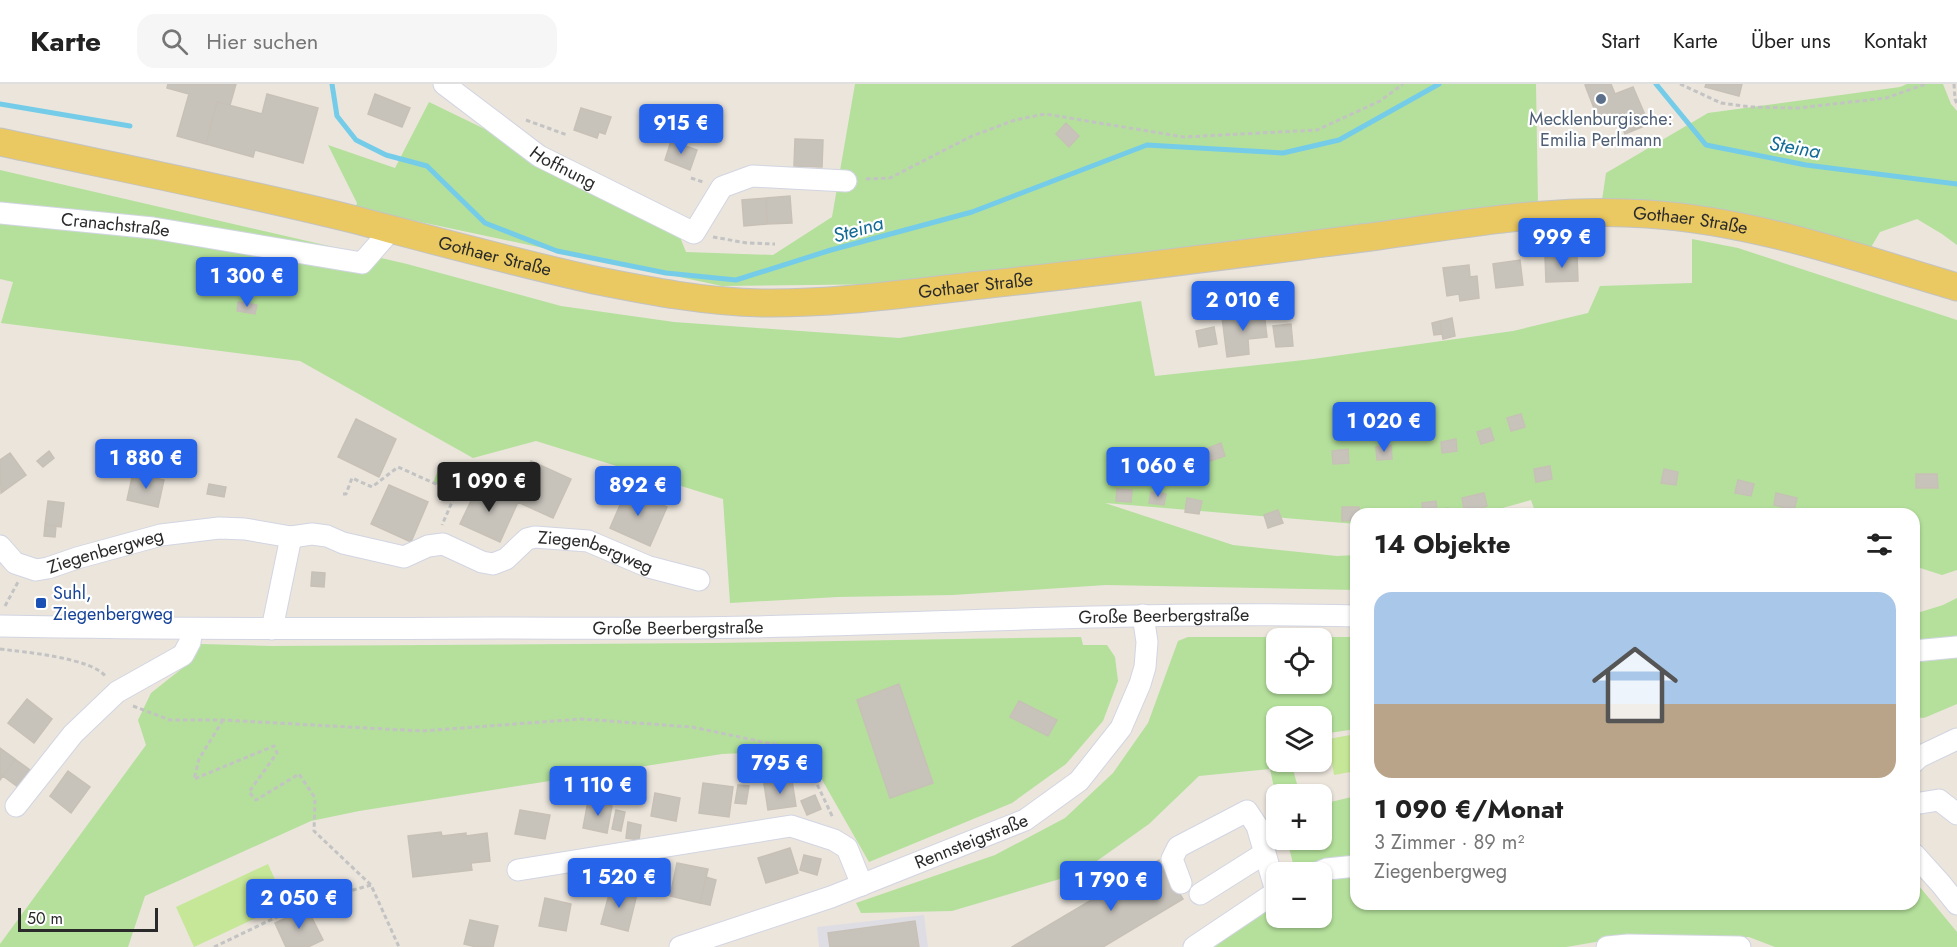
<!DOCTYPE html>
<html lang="de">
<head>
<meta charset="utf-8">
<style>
	:root { --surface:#fff; --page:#f6f6f6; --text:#222; --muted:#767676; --line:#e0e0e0; --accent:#2563eb }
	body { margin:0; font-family:Jost,sans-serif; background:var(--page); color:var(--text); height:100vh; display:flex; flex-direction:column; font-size:22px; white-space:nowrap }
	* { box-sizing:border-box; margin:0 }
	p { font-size:20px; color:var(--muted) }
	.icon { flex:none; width:33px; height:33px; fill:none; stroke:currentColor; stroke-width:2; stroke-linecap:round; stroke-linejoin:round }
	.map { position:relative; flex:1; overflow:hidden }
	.panel { position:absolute; left:1350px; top:424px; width:570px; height:402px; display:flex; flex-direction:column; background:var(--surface); border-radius:18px; box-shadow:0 2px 4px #0004 }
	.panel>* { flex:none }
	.tools { position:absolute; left:1266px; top:544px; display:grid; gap:12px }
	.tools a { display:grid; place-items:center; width:66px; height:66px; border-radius:12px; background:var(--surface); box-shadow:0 2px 4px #0004; font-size:30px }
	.scale { position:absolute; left:18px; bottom:15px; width:140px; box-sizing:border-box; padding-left:6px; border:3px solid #2a2a2a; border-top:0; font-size:16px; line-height:21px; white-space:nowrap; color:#2a2a2a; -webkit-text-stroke:4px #fff; paint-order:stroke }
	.price { position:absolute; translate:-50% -51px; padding:0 14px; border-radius:6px; background:var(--accent); color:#fff; font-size:20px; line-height:39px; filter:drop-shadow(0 2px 3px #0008) }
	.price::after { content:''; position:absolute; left:50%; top:36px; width:18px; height:14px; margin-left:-9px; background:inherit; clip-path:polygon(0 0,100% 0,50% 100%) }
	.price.current { background:#222; color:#fff }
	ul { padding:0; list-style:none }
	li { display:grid; align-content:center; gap:12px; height:318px; padding:0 24px }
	li span { display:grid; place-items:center; height:186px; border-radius:18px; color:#555 }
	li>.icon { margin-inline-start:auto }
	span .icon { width:108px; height:108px; fill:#fffc; stroke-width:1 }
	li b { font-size:26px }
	h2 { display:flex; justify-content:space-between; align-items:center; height:72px; padding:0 24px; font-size:26px }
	header { display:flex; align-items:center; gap:36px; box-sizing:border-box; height:84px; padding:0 30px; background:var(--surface); border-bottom:2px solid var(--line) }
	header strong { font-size:28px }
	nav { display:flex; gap:33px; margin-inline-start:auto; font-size:21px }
	.search { width:420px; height:54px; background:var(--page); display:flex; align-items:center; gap:15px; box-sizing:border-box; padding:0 21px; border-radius:18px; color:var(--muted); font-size:22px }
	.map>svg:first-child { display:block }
	.industrial { fill:#dfdde4 }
	.green { fill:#b4e09b; fill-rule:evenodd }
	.pitch { fill:#c6e797 }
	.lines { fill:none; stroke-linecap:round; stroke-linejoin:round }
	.stream { stroke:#74cce9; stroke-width:5 }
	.building { fill:#c7c3bb; stroke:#c7c0b6; stroke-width:1.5 }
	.minor-casing { stroke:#d2d5e2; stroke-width:23 }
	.major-casing { stroke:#c3c3c3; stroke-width:29 }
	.path { stroke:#c3c3c3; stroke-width:3; stroke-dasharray:4.5 3; stroke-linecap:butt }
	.minor { stroke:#fff; stroke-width:21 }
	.major { stroke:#eac862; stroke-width:27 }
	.service-dot { fill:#5c6f8a; stroke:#fff; stroke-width:2 }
	.transit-dot { fill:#1a4fb4; stroke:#fff; stroke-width:2 }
	.labels { text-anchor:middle; stroke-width:4.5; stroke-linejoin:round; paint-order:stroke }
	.service-label { font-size:18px; fill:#4e5e75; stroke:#fff }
	.street-label { font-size:18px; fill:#2a2a2a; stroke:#fff }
	.transit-label { font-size:18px; fill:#164399; stroke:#fff; text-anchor:start }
	.water-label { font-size:20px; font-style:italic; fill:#136b95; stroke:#fff }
</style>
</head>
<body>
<header>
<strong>Karte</strong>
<div class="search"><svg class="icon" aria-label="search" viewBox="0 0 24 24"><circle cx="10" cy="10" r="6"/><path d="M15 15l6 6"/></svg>Hier suchen</div>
<nav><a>Start</a><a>Karte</a><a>Über uns</a><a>Kontakt</a></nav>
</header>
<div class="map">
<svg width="1957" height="863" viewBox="0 0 1957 863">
	<rect width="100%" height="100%" fill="#ebe5dc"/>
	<path class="industrial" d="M 924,831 L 928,863 L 819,863 L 817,843 Z"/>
	<path class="green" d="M 855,0 L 1536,0 L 1538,120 L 1501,122 L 899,200 L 722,202 L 397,133 L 356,122 L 357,119 L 328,61 L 395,84 L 429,18 L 673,136 L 686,168 L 773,171 L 832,133 Z
		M 1907,0 L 1943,0 L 1951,20 L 1957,27 L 1957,161 L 1942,150 L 1917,135 L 1880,148 L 1870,165 L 1602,116 L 1606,89 L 1708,29 L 1900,3 Z
		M 0,86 L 407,180 L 561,222 L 674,238 L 899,254 L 1141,217 L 1155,292 L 1313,275 L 1513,247 L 1588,229 L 1600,202 L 1692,199 L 1692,155 L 1738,164 L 1957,236 L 1957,486 L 1942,491 L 1914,482 L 1914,430 L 1536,430 L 1531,416 L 1481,430 L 1356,430 L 1356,440 L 1105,419 L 1233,461 L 1337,472 L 1356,471 L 1356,506 L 1106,501 L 953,511 L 838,513 L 730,519 L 723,415 L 536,357 L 473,374 L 300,277 L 1,239 L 13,198 L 0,195 Z
		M 440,381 L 458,388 L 451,405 L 433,399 Z
		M 1957,514 L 1957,555 L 1914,559 L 1914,530 L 1943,521 Z
		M 1081,553 L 1083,561 L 1107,561 L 1115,573 L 1118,597 L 1103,637 L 1066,680 L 1012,719 L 869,778 L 805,666 L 722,670 L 359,727 L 311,737 L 145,812 L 128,863 L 0,863 L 0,860 L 146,661 L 138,636 L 151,609 L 194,575 L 201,560 L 271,562 L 714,559 Z
		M 1188,553 L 1356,553 L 1356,645 L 1322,650 L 1322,633 L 1276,633 L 1276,678 L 1291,678 L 1300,711 L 1276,711 L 1276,713 L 1270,685 L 1199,692 L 1149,740 L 1080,789 L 952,827 L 861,829 L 856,819 L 995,771 L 1065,734 L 1113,689 L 1148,639 L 1178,557 ZM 1276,555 L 1322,555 L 1322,600 L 1276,600 Z
		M 1957,574 L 1957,620 L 1924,634 L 1914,633 L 1914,578 Z
		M 1356,712 L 1356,776 L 1295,787 L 1287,756 L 1322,756 L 1322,720 Z
		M 1356,790 L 1356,820 L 1914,820 L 1914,796 L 1957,848 L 1957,863 L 1775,863 L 1749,853 L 1711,853 L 1619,854 L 1566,863 L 1204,863 L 1276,815 L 1276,834 L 1322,834 L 1322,795 Z"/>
	<path class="pitch" d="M 1356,650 L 1356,687 L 1334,691 L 1328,655 Z
		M 268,780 L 286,820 L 194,863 L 176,823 Z"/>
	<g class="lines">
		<path class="stream" d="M 332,0 L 337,32 L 356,56 L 386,71 L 427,82 L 485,139 L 557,167 L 666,189 L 736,196 L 831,166 L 972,128 L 1147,61 L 1283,69 L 1339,56 L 1439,0
			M 1656,0 L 1706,61 L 1806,81 L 1957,100
			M 0,20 L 130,42"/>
	</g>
	<path class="building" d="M 168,0 L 236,0 L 230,21 L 217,18 L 206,60 L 177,52 L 189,10 L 167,4 Z
		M 1587,0 L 1611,0 L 1615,10 L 1633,3 L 1649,40 L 1625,50 L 1617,29 L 1599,37 L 1585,1 Z
		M 1706,0 L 1742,0 L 1739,12 L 1705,3 Z
		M 267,10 L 318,24 L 303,79 L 255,66 L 253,73 L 206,60 L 217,18 L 262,30 Z
		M 375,10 L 410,24 L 402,43 L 368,30 Z
		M 581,24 L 611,33 L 605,50 L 599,48 L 597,54 L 574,46 Z
		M 1066,39 L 1079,52 L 1069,63 L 1056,50 Z
		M 795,55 L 823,56 L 822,83 L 794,82 Z
		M 671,57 L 697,66 L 690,86 L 665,76 Z
		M 790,112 L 792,139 L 767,140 L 766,114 Z
		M 766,114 L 767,140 L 744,142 L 742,116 Z
		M 1577,171 L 1578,197 L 1546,198 L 1545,172 Z
		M 1520,176 L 1523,201 L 1496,204 L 1493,180 Z
		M 1469,181 L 1470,193 L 1477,192 L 1479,214 L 1460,217 L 1459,210 L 1447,212 L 1443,184 Z
		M 238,218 L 257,221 L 255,230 L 237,227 Z
		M 1264,228 L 1267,253 L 1248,255 L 1249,270 L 1227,273 L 1222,233 Z
		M 1452,234 L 1455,252 L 1443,255 L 1440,237 Z
		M 1440,237 L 1442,250 L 1434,251 L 1432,239 Z
		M 1291,240 L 1293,262 L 1276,263 L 1273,242 Z
		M 1214,243 L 1217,260 L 1199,263 L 1196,247 Z
		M 1521,330 L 1525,343 L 1511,347 L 1507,334 Z
		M 356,335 L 396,355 L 379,393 L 338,373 Z
		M 1490,344 L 1494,356 L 1481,360 L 1477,348 Z
		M 1456,355 L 1457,367 L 1442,369 L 1441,358 Z
		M 1221,359 L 1225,372 L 1210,377 L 1206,365 Z
		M 1391,361 L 1392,375 L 1377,376 L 1376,363 Z
		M 1348,365 L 1349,379 L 1333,380 L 1332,367 Z
		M 49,367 L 54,374 L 43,383 L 37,377 Z
		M 10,369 L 26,391 L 1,409 L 0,376 Z
		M 531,377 L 571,395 L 553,434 L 513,416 Z
		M 1550,382 L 1552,395 L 1536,398 L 1534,385 Z
		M 1664,385 L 1678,388 L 1676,401 L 1661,399 Z
		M 133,389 L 164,396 L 158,423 L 127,416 Z
		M 1916,390 L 1937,390 L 1938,404 L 1916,404 Z
		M 1738,396 L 1754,400 L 1751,412 L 1735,409 Z
		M 209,400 L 226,403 L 224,413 L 207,410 Z
		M 479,400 L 518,418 L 500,458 L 460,440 Z
		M 389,401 L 428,418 L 411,458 L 371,440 Z
		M 627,405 L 667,423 L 650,462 L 610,444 Z
		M 1117,405 L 1132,406 L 1131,418 L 1116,417 Z
		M 1151,408 L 1166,410 L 1164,421 L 1149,419 Z
		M 1484,409 L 1487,422 L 1480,424 L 1480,428 L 1465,430 L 1462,414 Z
		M 1776,409 L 1797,414 L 1794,426 L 1774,421 Z
		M 1187,414 L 1202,417 L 1199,430 L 1185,428 Z
		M 48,417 L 64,419 L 61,443 L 45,441 Z
		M 1436,417 L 1437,426 L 1448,424 L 1449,430 L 1423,430 L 1422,419 Z
		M 1342,423 L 1359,423 L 1359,430 L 1356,430 L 1356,436 L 1342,437 Z
		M 1278,426 L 1283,439 L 1268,444 L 1264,431 Z
		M 45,441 L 56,442 L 55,453 L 44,452 Z
		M 312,488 L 325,489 L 324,503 L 311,502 Z
		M 899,600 L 933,699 L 890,714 L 857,616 Z
		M 27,615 L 52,635 L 34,659 L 8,639 Z
		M 1019,617 L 1057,636 L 1048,652 L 1010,633 Z
		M 0,664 L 15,675 L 0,696 Z
		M 15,675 L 30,686 L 18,703 L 3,692 Z
		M 68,687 L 90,703 L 71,729 L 50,712 Z
		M 792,696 L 796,722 L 768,726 L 764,700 Z
		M 703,699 L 733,703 L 729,733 L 699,729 Z
		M 738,701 L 749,702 L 746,720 L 735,719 Z
		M 655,709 L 680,714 L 676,737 L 651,732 Z
		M 815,711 L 821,725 L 807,731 L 801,717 Z
		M 588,717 L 612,722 L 607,749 L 583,744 Z
		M 520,726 L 550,731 L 545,755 L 515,750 Z
		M 616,726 L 625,728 L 621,747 L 612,745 Z
		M 628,738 L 641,741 L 639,756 L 626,754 Z
		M 441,748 L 442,752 L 466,749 L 466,752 L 487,749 L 490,777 L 471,779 L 472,786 L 413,793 L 408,752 Z
		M 790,764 L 798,789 L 766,799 L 758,774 Z
		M 804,771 L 821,775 L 817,791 L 800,786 Z
		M 1159,776 L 1183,815 L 1103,863 L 1012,863 Z
		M 677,779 L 708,785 L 700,819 L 670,812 Z
		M 706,793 L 716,796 L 710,821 L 700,819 Z
		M 611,803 L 637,810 L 628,847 L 601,840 Z
		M 545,814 L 571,820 L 566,847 L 539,842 Z
		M 307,824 L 323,856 L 308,863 L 286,863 L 275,839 Z
		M 470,836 L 498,842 L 493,863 L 476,863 L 464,860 Z
		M 915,837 L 919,863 L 830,863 L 828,849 Z"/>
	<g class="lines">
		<defs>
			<g id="minor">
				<path id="s1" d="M 444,0 L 539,72 L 694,149 L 722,103 L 752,92 L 846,97"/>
				<path id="s2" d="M 0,129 L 153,144 L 362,179 L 391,146"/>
				<path id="s3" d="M 0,462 L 15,479 L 36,486 L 48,484 L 77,474 L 161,451 L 219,444 L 245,445 L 291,453 L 312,450 L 327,452 L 343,459 L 404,473 L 428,462 L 443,460 L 482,478 L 493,480 L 506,475 L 527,455 L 535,453 L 588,457 L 649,483 L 699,496"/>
				<path id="s4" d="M 0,542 C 166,545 332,545 497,544 C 582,544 666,545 750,543 C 952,539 1154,527 1356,532"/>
				<path d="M 272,545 L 291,453"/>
				<path d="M 1914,567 L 1957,563"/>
				<path d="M 1914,678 L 1919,673 L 1957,655"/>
				<path d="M 1914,720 L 1939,716 L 1957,730"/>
				<path d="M 16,722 L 73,650 L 117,608 L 183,571 L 190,558 L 192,545"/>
				<path d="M 1914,770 L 1941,800 L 1957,820"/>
				<path d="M 518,786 L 791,742 L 834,756 L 847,764 L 862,801"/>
				<path d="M 1317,789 L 1327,785 L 1356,782"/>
				<path d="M 1181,799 L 1172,775 L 1178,763 L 1247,727 L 1257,742 L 1276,807"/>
				<path d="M 1200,810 L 1265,769"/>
				<path id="s5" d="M 680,863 L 831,813 L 1025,736 L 1079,697 L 1121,644 L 1140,600 L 1145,583 L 1147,558 L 1143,531"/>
				<path d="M 1194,863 L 1276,808"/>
				<path d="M 1607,863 L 1628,861 L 1740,863"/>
			</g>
			<g id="major">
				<path id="s6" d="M 0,58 C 117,83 235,106 352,135 C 432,156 513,178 594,196 C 649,207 706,218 762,219 C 835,220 909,209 981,201 C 1114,187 1246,169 1378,152 C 1466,140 1557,123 1647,130 C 1754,137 1855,173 1957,203"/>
			</g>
		</defs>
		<use href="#minor" class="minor-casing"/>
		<use href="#major" class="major-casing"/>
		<path class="path" d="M 1680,0 L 1721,19 L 1751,23 L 1798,24 L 1886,14 L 1926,0
			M 1954,0 L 1955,15 L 1957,20
			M 526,36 L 567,51
			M 691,94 L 703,98
			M 866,95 L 890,94 L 972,52 L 1015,36 L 1045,30 L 1184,53 L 1317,46 L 1380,17 L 1403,0
			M 713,153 L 747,159 L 775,160
			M 343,410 L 346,410 L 352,394 L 372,403 L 398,383 L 456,409 L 442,441
			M 5,522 L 18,498
			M 0,565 C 24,568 93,574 106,593
			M 133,622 L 170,636 L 223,636 L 422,647 L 581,635 L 692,643 L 801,666 L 833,734
			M 223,636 L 199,675 L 194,695 L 274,662 L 277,669 L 249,708 L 256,716 L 299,690 L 315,714 L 314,747 L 371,801 L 399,863
			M 214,863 L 306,819 L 371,801"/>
		<use href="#minor" class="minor"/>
		<use href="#major" class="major"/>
	</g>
	<circle class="service-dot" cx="1601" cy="15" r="6"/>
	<rect class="transit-dot" x="35" y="513" width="12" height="12" rx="3"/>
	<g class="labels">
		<g class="service-label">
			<text x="1601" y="41">Mecklenburgische:<tspan x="1601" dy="21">Emilia Perlmann</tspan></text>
		</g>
		<g class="street-label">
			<text dy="6" stroke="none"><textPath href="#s1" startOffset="146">Hoffnung</textPath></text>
			<text dy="6" stroke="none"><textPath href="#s6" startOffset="1714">Gothaer Straße</textPath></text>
			<text dy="6" stroke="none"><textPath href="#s2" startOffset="116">Cranachstraße</textPath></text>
			<text dy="6" stroke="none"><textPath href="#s6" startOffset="508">Gothaer Straße</textPath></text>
			<text dy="6" stroke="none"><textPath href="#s6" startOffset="994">Gothaer Straße</textPath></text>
			<text dy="6" stroke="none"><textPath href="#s3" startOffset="117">Ziegenbergweg</textPath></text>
			<text dy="6" stroke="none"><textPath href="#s3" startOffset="632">Ziegenbergweg</textPath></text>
			<text dy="6" stroke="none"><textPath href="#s4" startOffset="1164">Große Beerbergstraße</textPath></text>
			<text dy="6" stroke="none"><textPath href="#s4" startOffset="678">Große Beerbergstraße</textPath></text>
			<text dy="6" stroke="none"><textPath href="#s5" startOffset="310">Rennsteigstraße</textPath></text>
		</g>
		<g class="transit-label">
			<text x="53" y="515">Suhl,<tspan x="53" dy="21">Ziegenbergweg</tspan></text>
		</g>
		<g class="water-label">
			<text transform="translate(1795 63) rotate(10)" y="7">Steina</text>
			<text transform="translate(858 145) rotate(-16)" y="7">Steina</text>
		</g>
	</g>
</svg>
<div class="tools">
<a><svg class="icon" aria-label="locate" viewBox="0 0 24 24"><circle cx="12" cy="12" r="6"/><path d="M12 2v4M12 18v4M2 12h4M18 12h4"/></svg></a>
<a><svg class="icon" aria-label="layers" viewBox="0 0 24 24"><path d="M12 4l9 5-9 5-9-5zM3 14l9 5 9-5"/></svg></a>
<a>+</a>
<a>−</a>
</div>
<div class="scale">50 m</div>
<b class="price" style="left:681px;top:71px">915 €</b>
<b class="price" style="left:1562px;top:185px">999 €</b>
<b class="price" style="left:247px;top:224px">1 300 €</b>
<b class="price" style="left:1243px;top:248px">2 010 €</b>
<b class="price" style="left:1384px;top:369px">1 020 €</b>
<b class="price" style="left:146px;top:406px">1 880 €</b>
<b class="price" style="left:1158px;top:414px">1 060 €</b>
<b class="price current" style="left:489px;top:429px">1 090 €</b>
<b class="price" style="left:638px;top:433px">892 €</b>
<b class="price" style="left:780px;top:711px">795 €</b>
<b class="price" style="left:598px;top:733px">1 110 €</b>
<b class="price" style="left:619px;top:825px">1 520 €</b>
<b class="price" style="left:1111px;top:828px">1 790 €</b>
<b class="price" style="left:299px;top:846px">2 050 €</b>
<section class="panel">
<h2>14 Objekte<svg class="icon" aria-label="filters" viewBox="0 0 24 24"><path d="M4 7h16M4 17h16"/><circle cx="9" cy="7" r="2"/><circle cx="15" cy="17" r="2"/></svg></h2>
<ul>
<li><span style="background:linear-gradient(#a9c7e8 60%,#b9a48a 0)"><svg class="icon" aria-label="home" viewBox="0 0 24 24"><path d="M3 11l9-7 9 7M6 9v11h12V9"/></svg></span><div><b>1 090 €/Monat</b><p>3 Zimmer · 89 m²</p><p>Ziegenbergweg</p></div></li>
</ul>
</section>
</div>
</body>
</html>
